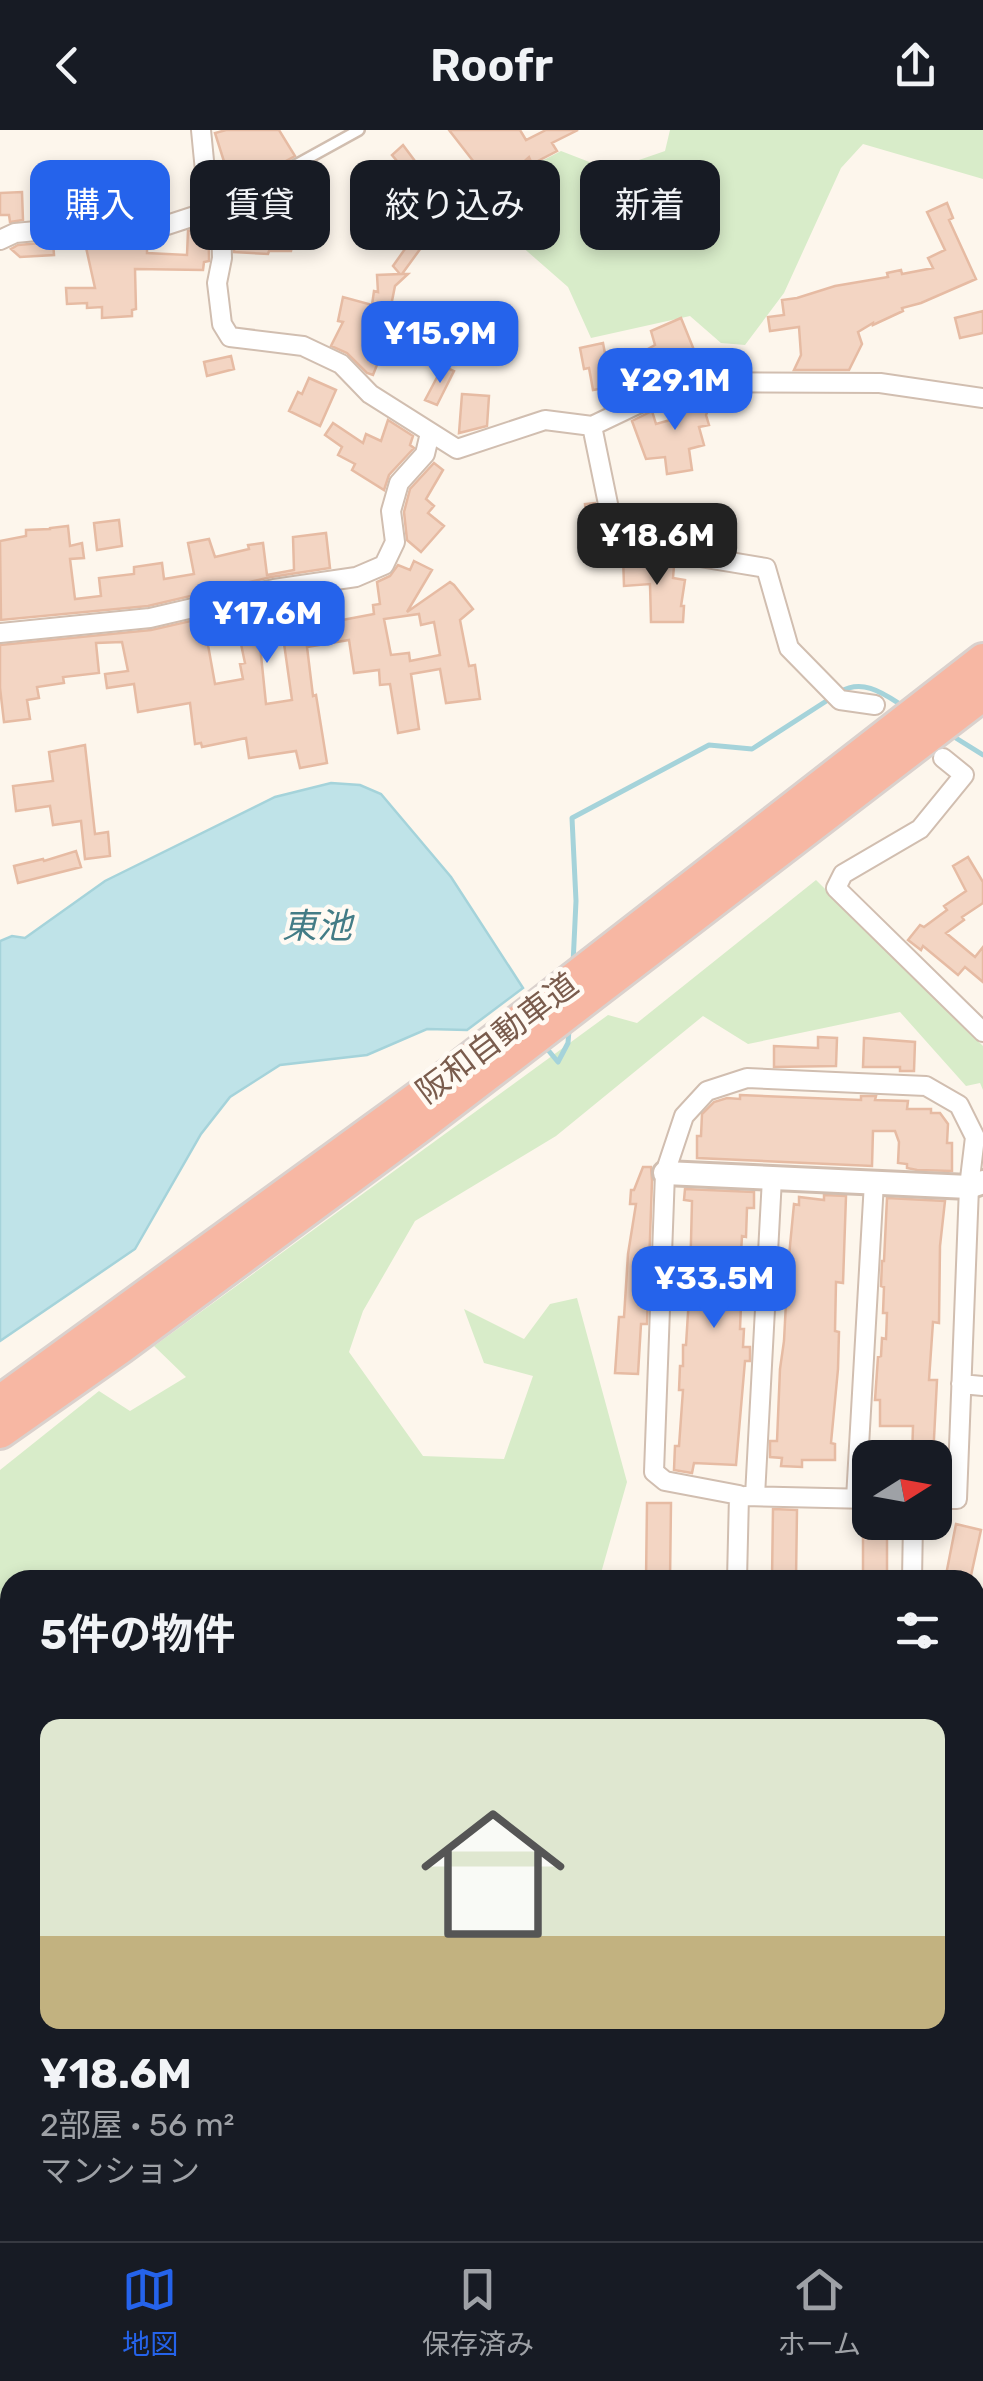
<!DOCTYPE html>
<html lang="ja">
<head>
<meta charset="utf-8">
<style>
	:root { --surface:#171b24; --page:#20242c; --text:#f1f3f6; --muted:#9ea1a6; --line:#363941; --accent:#2563eb }
	body { margin:0; font-family:Rubik,"Noto Sans JP",sans-serif; background:var(--page); color:var(--text); height:100vh; display:flex; flex-direction:column; font-size:38px; white-space:nowrap }
	* { box-sizing:border-box; margin:0 }
	p { font-size:32px; color:var(--muted) }
	.icon { flex:none; width:55px; height:55px; fill:none; stroke:currentColor; stroke-width:2; stroke-linecap:round; stroke-linejoin:round }
	.map { position:relative; flex:1; overflow:hidden }
	.panel { position:absolute; left:0px; top:1440px; width:985px; height:672px; display:flex; flex-direction:column; background:var(--surface); border-radius:30px 30px 0 0; box-shadow:0 5px 15px #0003 }
	.panel>* { flex:none }
	.hud { position:absolute; left:30px; top:30px; width:925px; height:90px; display:flex; gap:20px }
	.needle { width:65px; rotate:79deg }
	.fabs { position:absolute; left:852px; top:1310px; display:grid; gap:20px }
	.fabs a { display:grid; place-items:center; width:100px; height:100px; border-radius:20px; background:var(--surface); box-shadow:0 5px 15px #0003; font-size:50px }
	.price { position:absolute; translate:-50% -85px; padding:0 22px; border-radius:20px; background:var(--accent); color:#fff; font-size:32px; line-height:65px; filter:drop-shadow(0 2px 5px #0008) }
	.price::after { content:''; position:absolute; left:50%; top:60px; width:30px; height:22px; margin-left:-15px; background:inherit; clip-path:polygon(0 0,100% 0,50% 100%) }
	.price.on { background:#222; color:#fff }
	ul { padding:0; list-style:none }
	li { display:grid; align-content:center; gap:20px; height:530px; padding:0 40px }
	li+li { border-top:2px solid var(--line) }
	li span { display:grid; place-items:center; height:310px; border-radius:20px; color:#555 }
	li>.icon { margin-inline-start:auto }
	span .icon { width:180px; height:180px; fill:#fffc; stroke-width:1 }
	li b { font-size:42px }
	h2 { display:flex; justify-content:space-between; align-items:center; height:120px; padding:0 40px; font-size:42px }
	.tag { padding:0 35px; border-radius:20px; background:var(--surface); box-shadow:0 5px 15px #0003; font-size:35px; line-height:90px }
	.tag.on { background:var(--accent); color:#fff }
	header { display:flex; justify-content:space-between; align-items:center; height:130px; padding:0 40px; background:var(--surface); font-size:45px; font-weight:600 }
	.menu { display:flex; justify-content:space-around; align-items:center; height:140px; border-top:2px solid var(--line); background:var(--surface); font-size:28px; color:var(--muted) }
	.menu a { display:grid; justify-items:center; gap:5px }
	.menu .on { color:var(--accent) }
	.map>svg:first-child { display:block }
	.green { fill:#d8ecc9 }
	.water { fill:#bfe3e8; stroke:#a5d3da; stroke-width:2.5 }
	.lines { fill:none; stroke-linecap:round; stroke-linejoin:round }
	.stream { stroke:#a5d3da; stroke-width:5 }
	.building { fill:#f3d5c3; stroke:#e6bba3; stroke-width:2.5; fill-rule:evenodd }
	.service-casing { stroke:#d1beb0; stroke-width:14 }
	.minor-casing { stroke:#d1beb0; stroke-width:22 }
	.tertiary-casing { stroke:#d1beb0; stroke-width:28 }
	.motorway-casing { stroke:#dad1cd; stroke-width:38 }
	.service { stroke:#fff; stroke-width:9 }
	.minor { stroke:#fff; stroke-width:18 }
	.tertiary { stroke:#fff; stroke-width:22 }
	.motorway { stroke:#f7b7a3; stroke-width:32 }
	.labels { text-anchor:middle; stroke-width:9; stroke-linejoin:round; paint-order:stroke }
	.street-label { font-size:32px; fill:#7a5c4d; stroke:#fffaf3 }
	.water-label { font-size:35px; font-style:italic; fill:#437c86; stroke:#fffaf3 }
</style>
</head>
<body>
<header><svg class="icon" aria-label="back" viewBox="0 0 24 24"><path d="M15 5l-7 7 7 7"/></svg>Roofr<svg class="icon" aria-label="share" viewBox="0 0 24 24"><path d="M12 15V3M7 8l5-5 5 5M5 13v7h14v-7"/></svg></header>
<div class="map">
<svg width="983" height="2111" viewBox="0 0 983 2111">
	<rect width="100%" height="100%" fill="#fdf6ec"/>
	<path class="green" d="M 670,0 L 983,0 L 983,49 L 863,14 L 841,38 L 784,163 L 745,215 L 721,213 L 690,186 L 591,208 L 568,157 L 512,108 L 459,92 L 476,65 L 561,21 L 610,40 L 665,21 Z
		M 816,750 L 983,916 L 983,960 L 980,953 L 966,956 L 900,882 L 748,914 L 703,886 L 556,1006 L 415,1091 L 363,1181 L 349,1222 L 423,1326 L 504,1329 L 533,1246 L 484,1233 L 464,1179 L 524,1209 L 550,1174 L 577,1168 L 627,1352 L 599,1450 L 10,1450 L 10,1784 L 0,1763 L 0,1340 L 99,1261 L 130,1281 L 186,1247 L 154,1216 L 608,885 L 637,893 Z
		M 983,1705 L 983,2111 L 929,2111 L 924,2103 L 975,2102 L 975,1716 Z
		M 496,2103 L 652,2102 L 652,2103 L 644,2111 L 515,2111 Z"/>
	<path class="water" d="M 331,653 L 360,655 L 381,664 L 451,747 L 523,858 L 467,900 L 427,899 L 367,925 L 280,935 L 230,967 L 201,1004 L 135,1119 L 0,1211 L 0,811 L 12,806 L 25,808 L 105,751 L 275,667 Z"/>
	<g class="lines">
		<path class="stream" d="M 840,562 C 863,548 884,564 903,576
			M 951,605 L 983,625
			M 573,834 L 576,771 L 572,688 L 709,615 L 752,619 L 831,568
			M 543,914 L 558,932 L 568,913 L 569,900
			M 0,1906 L 6,1923 L 0,1953"/>
	</g>
	<path class="building" d="M 226,0 L 279,0 L 295,26 L 233,60 L 215,3 Z
		M 449,0 L 520,0 L 526,10 L 546,0 L 578,0 L 552,13 L 557,21 L 532,34 L 529,27 L 495,58 L 494,56 L 469,82 L 458,72 L 484,45 Z
		M 403,15 L 450,78 L 402,144 L 408,144 L 395,156 L 385,206 L 388,207 L 373,245 L 367,243 L 347,223 L 331,216 L 343,192 L 338,191 L 343,167 L 372,175 L 374,161 L 378,162 L 377,145 L 400,144 L 393,136 L 424,92 L 402,72 L 417,55 L 392,25 Z
		M 107,33 L 107,50 L 103,50 L 104,62 L 86,62 L 85,34 Z
		M 22,62 L 23,90 L 10,92 L 9,85 L 0,85 L 0,63 Z
		M 275,67 L 300,70 L 299,80 L 313,82 L 310,118 L 292,117 L 291,121 L 269,121 L 268,124 L 234,122 L 235,108 L 269,112 Z
		M 947,73 L 953,88 L 949,90 L 976,149 L 921,173 L 902,178 L 903,181 L 873,195 L 873,193 L 858,202 L 862,214 L 849,240 L 794,240 L 801,225 L 799,197 L 770,201 L 768,187 L 784,185 L 782,170 L 797,168 L 835,156 L 888,147 L 887,143 L 901,140 L 902,144 L 933,138 L 928,128 L 945,120 L 927,82 Z
		M 208,95 L 209,127 L 209,131 L 204,132 L 203,140 L 135,139 L 136,179 L 132,180 L 132,186 L 102,188 L 102,177 L 87,178 L 87,173 L 67,174 L 66,158 L 95,158 L 85,113 L 94,111 L 129,113 L 144,112 L 147,113 L 147,123 L 187,125 L 188,101 Z
		M 53,112 L 54,125 L 20,127 L 11,119 L 18,115 Z
		M 983,181 L 983,203 L 960,208 L 955,188 Z
		M 681,188 L 696,225 L 713,223 L 714,240 L 679,240 L 625,266 L 617,251 L 616,256 L 593,260 L 589,238 L 584,239 L 580,218 L 603,213 L 607,234 L 637,225 L 655,215 L 651,201 Z
		M 231,226 L 234,239 L 207,246 L 204,232 Z
		M 443,236 L 454,241 L 437,275 L 425,270 Z
		M 309,248 L 336,260 L 320,296 L 289,281 L 298,262 L 302,264 Z
		M 462,264 L 489,266 L 487,296 L 459,303 Z
		M 687,265 L 710,265 L 711,273 L 706,285 L 709,295 L 699,297 L 704,315 L 689,319 L 692,340 L 667,344 L 665,327 L 646,329 L 632,291 L 652,281 L 656,294 L 681,287 L 678,269 Z
		M 388,290 L 413,306 L 410,315 L 414,318 L 389,345 L 384,360 L 352,340 L 355,334 L 338,325 L 342,317 L 325,305 L 333,293 L 363,313 L 366,304 L 381,311 Z
		M 434,333 L 443,340 L 426,369 L 434,376 L 428,383 L 444,396 L 421,422 L 407,410 L 404,382 L 410,359 Z
		M 595,373 L 603,411 L 609,419 L 611,429 L 600,430 L 590,424 L 585,374 Z
		M 119,390 L 122,416 L 97,420 L 94,393 Z
		M 68,396 L 70,416 L 82,413 L 84,428 L 70,429 L 75,469 L 101,466 L 99,448 L 134,444 L 134,437 L 162,433 L 164,449 L 194,444 L 188,413 L 209,409 L 215,427 L 249,419 L 248,415 L 263,413 L 267,445 L 294,440 L 293,407 L 326,403 L 330,438 L 271,447 L 148,476 L 1,490 L 0,411 L 26,406 L 26,400 L 50,399 L 50,398 Z
		M 623,426 L 674,436 L 673,448 L 685,450 L 681,476 L 684,476 L 683,492 L 651,492 L 650,454 L 624,456 Z
		M 414,431 L 432,440 L 407,482 L 450,452 L 454,455 L 473,479 L 460,490 L 469,536 L 475,535 L 480,569 L 446,573 L 440,539 L 411,544 L 419,599 L 398,603 L 390,554 L 380,555 L 379,540 L 354,543 L 349,510 L 307,517 L 313,566 L 316,565 L 327,633 L 300,638 L 296,621 L 249,628 L 246,608 L 202,617 L 201,613 L 195,614 L 190,573 L 138,582 L 134,554 L 107,558 L 105,544 L 128,541 L 122,512 L 96,513 L 99,543 L 63,547 L 64,553 L 37,557 L 39,568 L 27,570 L 30,589 L 4,592 L 0,558 L 0,515 L 151,500 L 208,487 L 213,514 L 208,515 L 215,554 L 243,549 L 240,534 L 245,533 L 234,481 L 256,476 L 266,574 L 292,570 L 278,471 L 331,463 L 337,491 L 374,484 L 373,475 L 380,474 L 377,452 L 390,446 L 398,435 L 410,440 ZM 419,484 L 421,495 L 434,492 L 440,525 L 410,531 L 409,523 L 391,525 L 384,489 Z
		M 85,615 L 95,704 L 108,702 L 110,726 L 85,729 L 81,691 L 53,695 L 50,676 L 16,681 L 13,656 L 53,651 L 49,622 Z
		M 76,721 L 81,737 L 18,753 L 14,736 L 43,729 L 44,731 Z
		M 968,727 L 983,752 L 983,773 L 962,787 L 964,790 L 946,803 L 975,827 L 983,817 L 983,852 L 965,837 L 958,845 L 923,816 L 921,820 L 908,810 L 920,795 L 924,797 L 947,780 L 944,776 L 966,761 L 953,736 Z
		M 818,907 L 837,908 L 836,936 L 774,937 L 774,916 L 818,918 Z
		M 864,908 L 915,912 L 914,941 L 900,941 L 900,937 L 863,937 Z
		M 740,965 L 861,970 L 861,966 L 876,966 L 875,970 L 908,971 L 907,979 L 931,979 L 931,983 L 940,983 L 948,994 L 947,1013 L 952,1013 L 952,1041 L 917,1040 L 907,1038 L 907,1034 L 898,1033 L 899,1012 L 895,1001 L 873,1001 L 872,1036 L 697,1028 L 697,1006 L 701,1006 L 702,984 L 714,972 L 727,968 L 740,969 Z
		M 643,1037 L 651,1037 L 652,1051 L 647,1194 L 641,1194 L 638,1244 L 615,1243 L 619,1187 L 624,1187 L 628,1124 L 636,1074 L 630,1074 L 631,1060 L 634,1060 Z
		M 685,1059 L 754,1062 L 754,1078 L 747,1078 L 746,1107 L 742,1106 L 740,1141 L 754,1141 L 754,1154 L 745,1154 L 744,1175 L 741,1175 L 740,1199 L 744,1199 L 743,1217 L 750,1217 L 750,1231 L 745,1231 L 736,1335 L 694,1333 L 692,1343 L 674,1340 L 675,1316 L 679,1316 L 683,1260 L 679,1260 L 680,1236 L 683,1236 L 683,1215 L 686,1215 L 690,1151 L 692,1071 L 684,1070 Z
		M 824,1065 L 846,1066 L 843,1153 L 836,1152 L 835,1201 L 839,1202 L 838,1239 L 831,1313 L 835,1314 L 835,1330 L 802,1330 L 802,1337 L 781,1336 L 782,1328 L 770,1327 L 770,1311 L 777,1311 L 780,1239 L 784,1211 L 787,1153 L 784,1153 L 784,1143 L 782,1143 L 783,1126 L 789,1126 L 794,1074 L 799,1075 L 799,1067 L 824,1070 Z
		M 887,1068 L 945,1071 L 940,1116 L 939,1193 L 933,1192 L 929,1250 L 937,1250 L 933,1328 L 912,1328 L 913,1296 L 880,1296 L 880,1270 L 875,1270 L 878,1227 L 881,1226 L 882,1208 L 886,1209 L 887,1183 L 883,1183 L 884,1157 L 881,1156 L 882,1131 L 884,1131 Z
		M 647,1373 L 671,1373 L 670,1450 L 646,1450 Z
		M 773,1379 L 797,1380 L 796,1450 L 772,1450 Z
		M 863,1392 L 887,1392 L 887,1450 L 863,1450 Z
		M 956,1394 L 981,1400 L 970,1450 L 945,1450 Z"/>
	<g class="lines">
		<defs>
			<path id="service" d="M 216,79 L 359,0"/>
			<path id="minor" d="M 201,0 L 206,51 L 221,94 L 222,128 L 217,153 L 222,194 L 230,207 L 303,216 L 341,234 L 370,264 L 457,319 L 545,290 L 592,296 L 684,252 L 880,253 L 983,268
				M 0,110 L 15,103 L 79,97 L 130,101 L 164,96 L 216,79
				M 592,296 L 615,408 L 628,415 L 766,438 L 789,518 L 840,570 L 875,575
				M 0,503 L 150,488 L 274,459 L 356,447 L 384,435 L 395,412 L 391,381 L 399,353 L 425,324 L 430,303
				M 943,628 L 964,645 L 920,699 L 843,744 L 836,758 L 983,902
				M 961,1254 L 983,1256
				M 745,1366 L 870,1369
				M 755,1366 L 772,1048
				M 856,1369 L 874,1052
				M 737,1450 L 739,1365 L 665,1351 L 654,1342 L 665,1043 L 684,986 L 707,961 L 747,948 L 926,956 L 959,975 L 975,1007 L 969,1057 L 957,1369 L 935,1369
				M 912,1450 L 913,1392
				M 975,1619 L 983,1619"/>
			<path id="tertiary" d="M 665,1043 L 969,1057 L 983,1052"/>
			<path id="motorway" d="M 0,1272 L 459,938 L 983,530
				M 0,1302 L 121,1217 L 420,996 L 983,564"/>
		</defs>
		<use href="#service" class="service-casing"/>
		<use href="#minor" class="minor-casing"/>
		<use href="#tertiary" class="tertiary-casing"/>
		<use href="#motorway" class="motorway-casing"/>
		<use href="#service" class="service"/>
		<use href="#minor" class="minor"/>
		<use href="#tertiary" class="tertiary"/>
		<use href="#motorway" class="motorway"/>
	</g>
	<g class="labels">
		<g class="street-label">
			<text transform="translate(497 908) rotate(-37)" y="11">阪和自動車道</text>
		</g>
		<g class="water-label">
			<text x="317" y="808">東池</text>
		</g>
	</g>
</svg>
<div class="fabs">
<a><svg class="needle" viewBox="-14 -14 28 28"><path d="M0-13l5 13h-10z" fill="#e53935"/><path d="M0 13l5-13h-10z" fill="#9ea1a6"/></svg></a>
</div>
<b class="price" style="left:440px;top:256px">¥15.9M</b>
<b class="price" style="left:675px;top:303px">¥29.1M</b>
<b class="price on" style="left:657px;top:458px">¥18.6M</b>
<b class="price" style="left:267px;top:536px">¥17.6M</b>
<b class="price" style="left:714px;top:1201px">¥33.5M</b>
<div class="hud">
<a class="tag on">購入</a>
<a class="tag">賃貸</a>
<a class="tag">絞り込み</a>
<a class="tag">新着</a>
</div>
<section class="panel">
<h2>5件の物件<svg class="icon" aria-label="filters" viewBox="0 0 24 24"><path d="M4 7h16M4 17h16"/><circle cx="9" cy="7" r="2"/><circle cx="15" cy="17" r="2"/></svg></h2>
<ul>
<li><span style="background:linear-gradient(#dfe7d0 70%,#c2b280 0)"><svg class="icon" aria-label="home" viewBox="0 0 24 24"><path d="M3 11l9-7 9 7M6 9v11h12V9"/></svg></span><div><b>¥18.6M</b><p>2部屋 · 56 m²</p><p>マンション</p></div></li>
</ul>
</section>
</div>
<nav class="menu">
<a class="on"><svg class="icon" aria-label="map" viewBox="0 0 24 24"><path d="M3 6l6-2 6 2 6-2v14l-6 2-6-2-6 2zM9 4v14M15 6v14"/></svg>地図</a>
<a><svg class="icon" aria-label="saved" viewBox="0 0 24 24"><path d="M7 4h10v16l-5-4-5 4z"/></svg>保存済み</a>
<a><svg class="icon" aria-label="home" viewBox="0 0 24 24"><path d="M3 11l9-7 9 7M6 9v11h12V9"/></svg>ホーム</a>
</nav>
</body>
</html>
